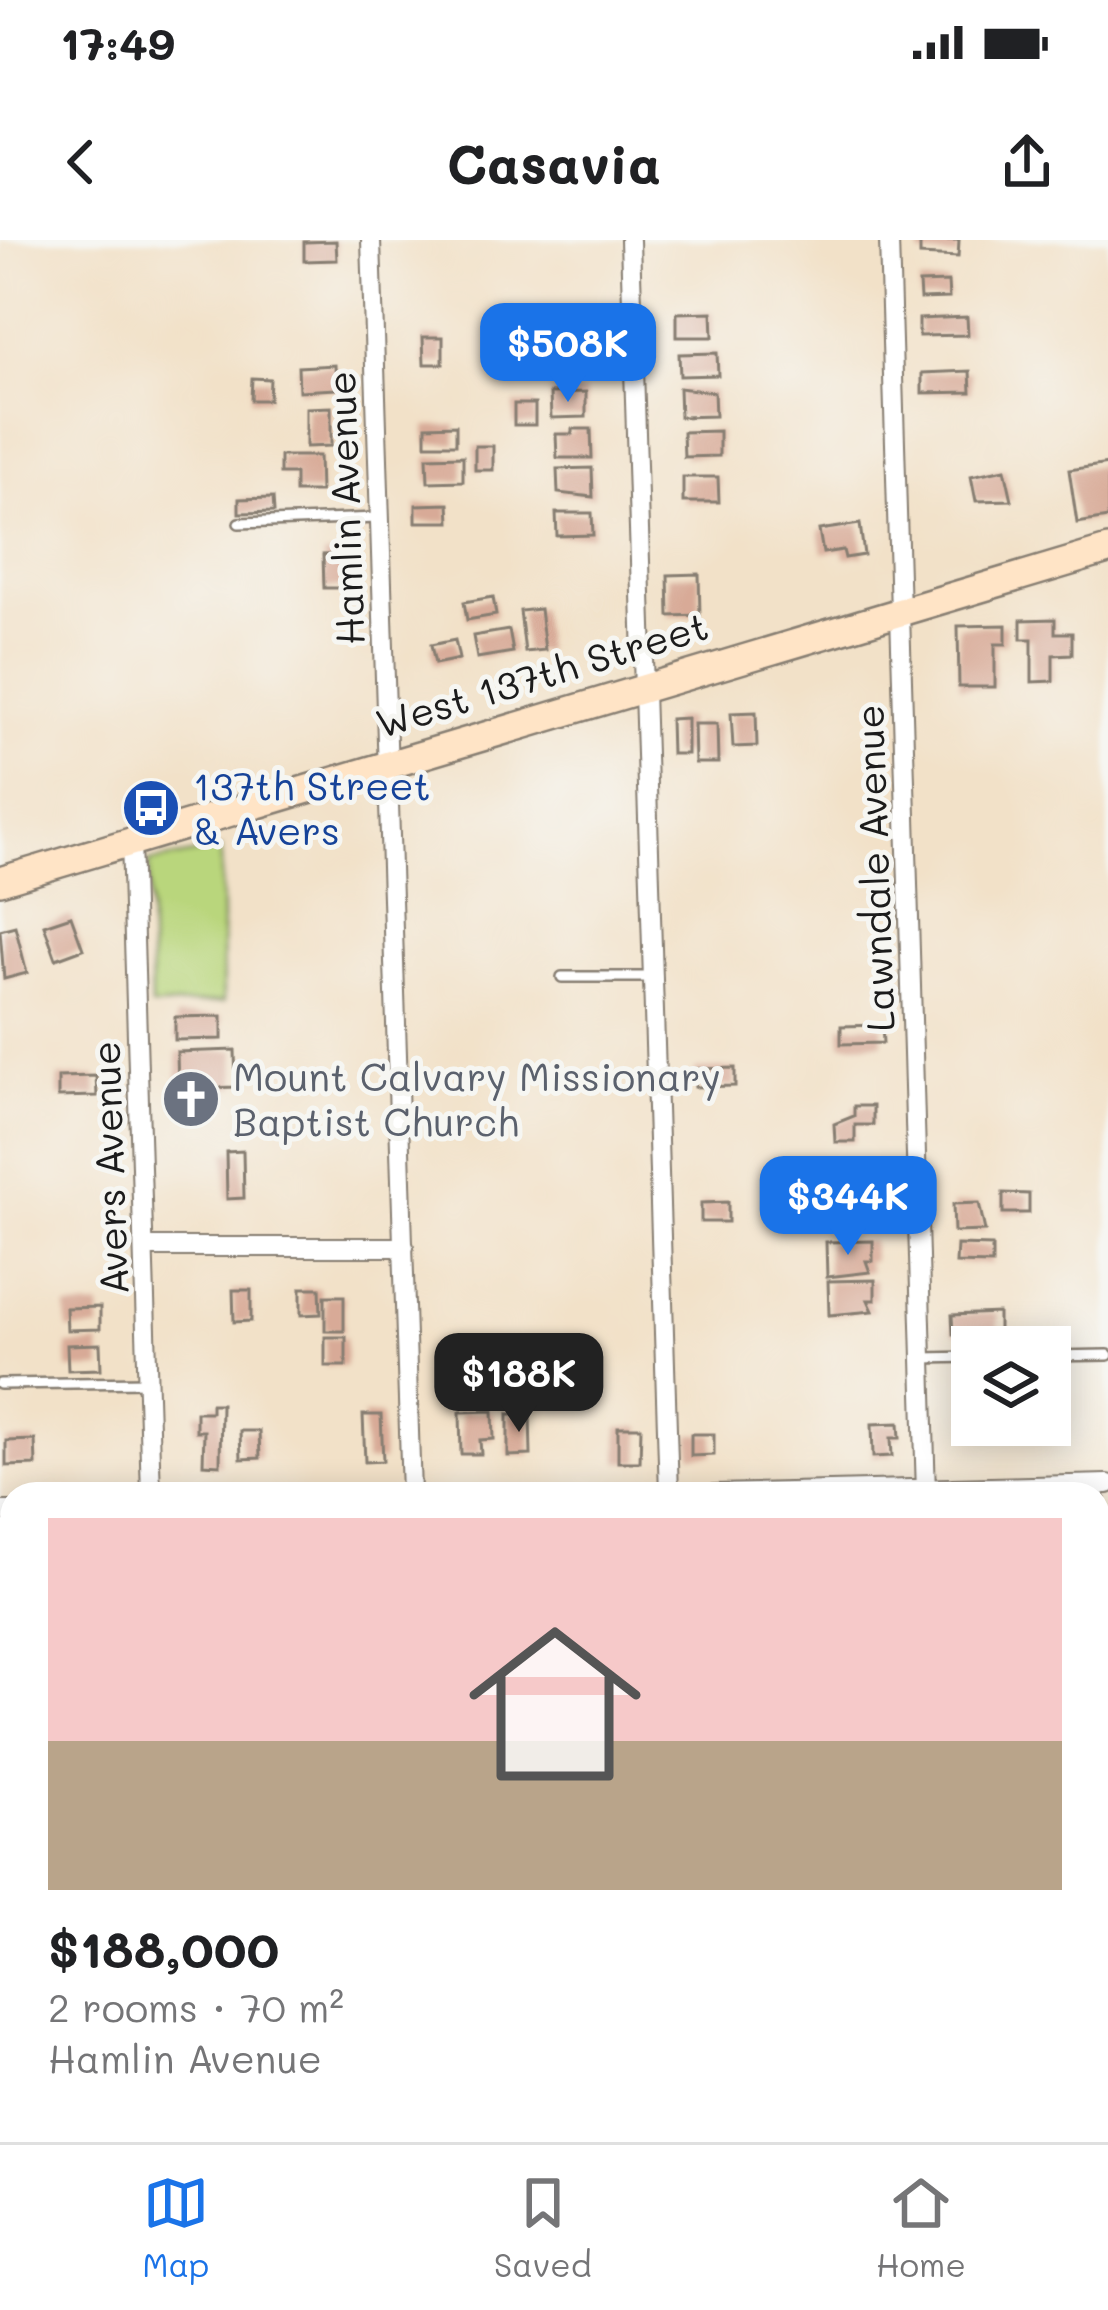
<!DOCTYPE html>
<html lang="en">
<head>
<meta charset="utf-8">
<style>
	:root { --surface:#fff; --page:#f6f6f6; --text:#202124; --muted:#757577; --line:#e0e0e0; --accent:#1a73e8 }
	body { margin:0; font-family:Mali,sans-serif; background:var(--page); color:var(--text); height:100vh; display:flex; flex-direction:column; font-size:45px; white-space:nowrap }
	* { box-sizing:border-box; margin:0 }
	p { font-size:39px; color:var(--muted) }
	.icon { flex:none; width:66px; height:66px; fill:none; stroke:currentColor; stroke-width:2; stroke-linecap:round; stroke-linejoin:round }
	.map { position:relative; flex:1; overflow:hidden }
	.sheet { position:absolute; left:0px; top:1242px; width:1110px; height:660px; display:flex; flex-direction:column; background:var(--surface); border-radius:36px 36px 0 0; box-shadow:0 6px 30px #0003 }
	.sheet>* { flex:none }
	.buttons { position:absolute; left:951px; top:1086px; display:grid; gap:24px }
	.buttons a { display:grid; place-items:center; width:120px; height:120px; border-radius:0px; background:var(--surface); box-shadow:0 6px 30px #0003; font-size:60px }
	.price { position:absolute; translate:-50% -102px; padding:0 27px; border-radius:24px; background:var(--accent); color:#fff; font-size:39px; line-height:78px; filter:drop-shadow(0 3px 6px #0008) }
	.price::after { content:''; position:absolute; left:50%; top:72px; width:36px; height:27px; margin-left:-18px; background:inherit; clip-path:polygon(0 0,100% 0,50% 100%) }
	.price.on { background:#222; color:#fff }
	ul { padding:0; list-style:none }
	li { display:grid; align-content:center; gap:24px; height:636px; padding:0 48px }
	li span { display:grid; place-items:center; height:372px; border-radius:0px; color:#555 }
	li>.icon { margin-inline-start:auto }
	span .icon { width:216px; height:216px; fill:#fffc; stroke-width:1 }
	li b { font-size:51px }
	.status { display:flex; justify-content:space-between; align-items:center; height:84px; padding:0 60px; background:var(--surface); direction:ltr }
	.status svg { height:33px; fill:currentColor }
	header { display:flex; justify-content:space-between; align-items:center; height:156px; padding:0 48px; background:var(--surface); font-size:54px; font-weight:800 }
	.tabs { display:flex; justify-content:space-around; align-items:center; height:168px; border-top:3px solid var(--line); background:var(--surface); font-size:33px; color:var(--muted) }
	.tabs a { display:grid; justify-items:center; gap:6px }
	.tabs .on { color:var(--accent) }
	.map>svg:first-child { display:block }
	.green { fill:#b9d67c; stroke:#6a794c; stroke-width:3 }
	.forest { fill:#92b76c; stroke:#576a44; stroke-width:3 }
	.building { fill:#d8aa97 }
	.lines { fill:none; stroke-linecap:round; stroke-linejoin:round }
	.lane-casing { stroke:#877e72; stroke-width:14 }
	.street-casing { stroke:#877e72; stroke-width:22 }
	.secondary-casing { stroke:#877e72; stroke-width:32 }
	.lane { stroke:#fff; stroke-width:9 }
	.street { stroke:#fff; stroke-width:18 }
	.secondary { stroke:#ffe4c6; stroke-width:27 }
	.labels { text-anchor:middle; stroke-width:10; stroke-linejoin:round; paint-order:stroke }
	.street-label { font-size:39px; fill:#1c1c1c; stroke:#f6f6f2 }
	.transit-label { font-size:39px; fill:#164399; stroke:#f6f6f2; text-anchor:start }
	.worship-label { font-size:39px; fill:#5b616d; stroke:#f6f6f2; text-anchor:start }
</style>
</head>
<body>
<div class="status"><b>17:49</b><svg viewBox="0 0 49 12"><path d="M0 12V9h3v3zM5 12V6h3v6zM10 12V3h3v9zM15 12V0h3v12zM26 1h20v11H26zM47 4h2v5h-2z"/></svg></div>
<header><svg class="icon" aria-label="back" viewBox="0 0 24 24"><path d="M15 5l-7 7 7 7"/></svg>Casavia<svg class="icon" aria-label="share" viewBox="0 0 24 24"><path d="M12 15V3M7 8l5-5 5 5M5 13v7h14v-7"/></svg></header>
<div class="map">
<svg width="1108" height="1902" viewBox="0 0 1108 1902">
	<rect width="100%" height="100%" fill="#f6f6f2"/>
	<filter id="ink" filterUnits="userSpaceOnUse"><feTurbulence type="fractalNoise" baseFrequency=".00833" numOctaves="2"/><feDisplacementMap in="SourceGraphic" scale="24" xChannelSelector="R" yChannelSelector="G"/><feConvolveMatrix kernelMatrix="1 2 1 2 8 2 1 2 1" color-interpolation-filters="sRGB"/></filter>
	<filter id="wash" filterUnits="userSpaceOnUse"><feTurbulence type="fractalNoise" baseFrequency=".004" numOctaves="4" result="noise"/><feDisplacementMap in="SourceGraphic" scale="48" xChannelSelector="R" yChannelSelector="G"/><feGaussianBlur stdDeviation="2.7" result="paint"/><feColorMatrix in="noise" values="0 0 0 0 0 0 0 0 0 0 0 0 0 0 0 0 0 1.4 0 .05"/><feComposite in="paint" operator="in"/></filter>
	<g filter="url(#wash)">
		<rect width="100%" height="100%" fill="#f2e1c8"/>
		<path class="green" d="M 221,609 L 223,762 L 151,767 L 149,622 Z"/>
		<path class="forest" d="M 0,1784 L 12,1784 L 12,1890 L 171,1890 L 171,1902 L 0,1902 Z"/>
		<g id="blocks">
			<path class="building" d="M 920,0 L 959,0 L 958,17 L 920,15 Z
				M 336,1 L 337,20 L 304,21 L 304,2 Z
				M 948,42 L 949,58 L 920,59 L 919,43 Z
				M 712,72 L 713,97 L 677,97 L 677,73 Z
				M 967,77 L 968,95 L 919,96 L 919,79 Z
				M 423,97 L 443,97 L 443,124 L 424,124 Z
				M 717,113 L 718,135 L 680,136 L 679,114 Z
				M 335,125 L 336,149 L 299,151 L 298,127 Z
				M 970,131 L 971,152 L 922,153 L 922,133 Z
				M 252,138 L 270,139 L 269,160 L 251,160 Z
				M 679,148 L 714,152 L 715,176 L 680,177 Z
				M 586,152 L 586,177 L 551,178 L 550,153 Z
				M 514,164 L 535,164 L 535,185 L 514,185 Z
				M 331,167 L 331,206 L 306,207 L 306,168 Z
				M 456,185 L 456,204 L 426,204 L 426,186 Z
				M 572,189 L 591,189 L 592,218 L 557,218 L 556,194 L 572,194 Z
				M 719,191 L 719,216 L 684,217 L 683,192 Z
				M 475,206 L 493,206 L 493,230 L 475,230 Z
				M 280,216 L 319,216 L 320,252 L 295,252 L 295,234 L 280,234 Z
				M 463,216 L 463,241 L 428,242 L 427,217 Z
				M 1108,224 L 1108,278 L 1077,283 L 1069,230 Z
				M 592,228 L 593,257 L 558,253 L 557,229 Z
				M 1005,229 L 1012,260 L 976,261 L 971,236 Z
				M 683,237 L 718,237 L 719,262 L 683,262 Z
				M 273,258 L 274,272 L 239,273 L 239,259 Z
				M 449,264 L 450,282 L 416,282 L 416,265 Z
				M 556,273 L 592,273 L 593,295 L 557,296 Z
				M 860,284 L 864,315 L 845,318 L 843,310 L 823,313 L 819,290 Z
				M 343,314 L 344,348 L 324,348 L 323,315 Z
				M 699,334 L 700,375 L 669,376 L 668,335 Z
				M 493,357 L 496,375 L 467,380 L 464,362 Z
				M 540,369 L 545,410 L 525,412 L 520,371 Z
				M 1055,379 L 1055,393 L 1072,393 L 1072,414 L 1053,415 L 1053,441 L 1032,442 L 1032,399 L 1021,399 L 1021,380 Z
				M 1006,385 L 1006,404 L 995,404 L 995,447 L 959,447 L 958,386 Z
				M 509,390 L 513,412 L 477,418 L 473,396 Z
				M 455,400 L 459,419 L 435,424 L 431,405 Z
				M 756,472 L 757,506 L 733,507 L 731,473 Z
				M 687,478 L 687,514 L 671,514 L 670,479 Z
				M 694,484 L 717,484 L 718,523 L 695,523 Z
				M 71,676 L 83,709 L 56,719 L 44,685 Z
				M 15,686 L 27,733 L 4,739 L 0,690 Z
				M 222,776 L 222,799 L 175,800 L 175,777 Z
				M 882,785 L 883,803 L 841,804 L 841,786 Z
				M 235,810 L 236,847 L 178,849 L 177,812 Z
				M 735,828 L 735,846 L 695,847 L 695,829 Z
				M 96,836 L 97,856 L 58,857 L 58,837 Z
				M 854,866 L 873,866 L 873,885 L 855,885 L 855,902 L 835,902 L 834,884 L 854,876 Z
				M 243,911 L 244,958 L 227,959 L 226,912 Z
				M 872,953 L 873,973 L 865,973 L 870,984 L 826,988 L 826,954 Z
				M 1003,953 L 1029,954 L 1029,973 L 1003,973 Z
				M 728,962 L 728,982 L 701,982 L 701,963 Z
				M 979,963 L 985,991 L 954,992 L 953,964 Z
				M 873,1001 L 873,1021 L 866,1021 L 870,1032 L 827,1037 L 826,1002 Z
				M 957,1005 L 992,1006 L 992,1024 L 956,1023 Z
				M 875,1040 L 875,1060 L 868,1060 L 873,1071 L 829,1075 L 828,1041 Z
				M 301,1048 L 320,1048 L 321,1074 L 301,1075 Z
				M 233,1050 L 251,1050 L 251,1081 L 234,1082 Z
				M 325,1056 L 344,1056 L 344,1091 L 325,1091 Z
				M 100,1067 L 100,1089 L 67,1090 L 66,1068 Z
				M 998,1073 L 998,1092 L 953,1094 L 952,1075 Z
				M 325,1097 L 346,1097 L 346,1126 L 325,1126 Z
				M 100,1104 L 101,1129 L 68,1130 L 67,1105 Z
				M 513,1130 L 514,1156 L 495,1157 L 494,1131 Z
				M 211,1164 L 221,1164 L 220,1225 L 203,1224 L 204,1191 L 196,1191 L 196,1172 L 211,1172 Z
				M 493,1171 L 494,1199 L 480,1200 L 481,1214 L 461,1214 L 460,1172 Z
				M 508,1174 L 530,1174 L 531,1215 L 508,1216 Z
				M 363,1175 L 381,1175 L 383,1221 L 365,1222 Z
				M 899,1183 L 900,1198 L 891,1198 L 892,1216 L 873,1217 L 872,1184 Z
				M 618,1187 L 641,1187 L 640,1222 L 618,1222 Z
				M 240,1191 L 259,1191 L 260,1218 L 241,1219 Z
				M 691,1194 L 714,1194 L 714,1215 L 691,1216 Z
				M 35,1200 L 36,1225 L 6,1226 L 6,1201 Z"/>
		</g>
	</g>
	<g filter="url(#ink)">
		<use href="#blocks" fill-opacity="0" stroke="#877e72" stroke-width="3"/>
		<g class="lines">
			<defs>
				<path id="lane" d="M 239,283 L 378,278
					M 562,737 L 653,737
					M 1050,1116 L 1108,1115
					M 923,1118 L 972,1117
					M 0,1144 L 148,1142
					M 1098,1244 L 1108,1338"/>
				<path id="street" d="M 371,0 L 411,1254
					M 630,0 L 669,1254
					M 889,0 L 926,1254
					M 131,601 L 151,1254
					M 147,1007 L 404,1007
					M 714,1254 L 1108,1244
					M 0,1271 L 12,1271
					M 1098,1502 L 1108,1501
					M 1098,1758 L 1108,1758
					M 0,1784 L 12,1784
					M 171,1890 L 171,1902
					M 421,1890 L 422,1902
					M 1069,1890 L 1070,1902"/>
				<path id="secondary" d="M 0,641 L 1108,310"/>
			</defs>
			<use href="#lane" class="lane-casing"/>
			<use href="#street" class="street-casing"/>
			<use href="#secondary" class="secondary-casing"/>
			<use href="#lane" class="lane"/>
			<use href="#street" class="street"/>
			<use href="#secondary" class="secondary"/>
		</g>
	</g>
	<defs>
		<symbol id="bus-disc" viewBox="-11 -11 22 22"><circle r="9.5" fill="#1a4fb4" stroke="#f6f6f2"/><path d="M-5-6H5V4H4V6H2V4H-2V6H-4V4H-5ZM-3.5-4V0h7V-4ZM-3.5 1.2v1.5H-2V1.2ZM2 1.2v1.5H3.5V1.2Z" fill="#fff"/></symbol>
		<symbol id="church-disc" viewBox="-11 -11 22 22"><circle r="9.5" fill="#6b7280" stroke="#f6f6f2"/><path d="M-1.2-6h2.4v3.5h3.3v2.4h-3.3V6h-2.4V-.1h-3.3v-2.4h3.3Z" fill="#fff"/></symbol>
	</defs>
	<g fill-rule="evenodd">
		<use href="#bus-disc" x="118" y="535" width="66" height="66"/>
		<use href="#church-disc" x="158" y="826" width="66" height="66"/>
	</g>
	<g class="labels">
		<g class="street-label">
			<text transform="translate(346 268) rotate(-92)" y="14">Hamlin Avenue</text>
			<text transform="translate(542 435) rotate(-17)" y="14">West 137th Street</text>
			<text transform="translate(875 628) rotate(-92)" y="14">Lawndale Avenue</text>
			<text transform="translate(110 928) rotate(-92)" y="14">Avers Avenue</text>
		</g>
		<g class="transit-label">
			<text x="193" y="560">137th Street<tspan x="193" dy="45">&amp; Avers</tspan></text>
		</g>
		<g class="worship-label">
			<text x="233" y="851">Mount Calvary Missionary<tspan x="233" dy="45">Baptist Church</tspan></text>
		</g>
	</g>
</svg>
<div class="buttons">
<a><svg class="icon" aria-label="layers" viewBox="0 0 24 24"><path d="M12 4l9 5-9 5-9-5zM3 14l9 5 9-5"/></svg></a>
</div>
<b class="price" style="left:568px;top:165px">$508K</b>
<b class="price" style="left:848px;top:1018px">$344K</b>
<b class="price on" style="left:519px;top:1195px">$188K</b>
<section class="sheet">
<ul>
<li><span style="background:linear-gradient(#f6c9c9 60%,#b9a48a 0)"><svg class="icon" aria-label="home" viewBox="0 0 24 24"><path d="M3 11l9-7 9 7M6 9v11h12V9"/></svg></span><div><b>$188,000</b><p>2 rooms · 70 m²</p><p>Hamlin Avenue</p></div></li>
</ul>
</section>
</div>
<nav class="tabs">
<a class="on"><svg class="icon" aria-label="map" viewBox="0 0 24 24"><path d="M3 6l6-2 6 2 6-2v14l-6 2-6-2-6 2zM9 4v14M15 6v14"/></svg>Map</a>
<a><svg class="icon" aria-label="saved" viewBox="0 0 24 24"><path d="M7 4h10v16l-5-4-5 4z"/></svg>Saved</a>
<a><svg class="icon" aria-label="home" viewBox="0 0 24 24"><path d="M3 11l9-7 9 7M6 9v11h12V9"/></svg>Home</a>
</nav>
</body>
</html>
